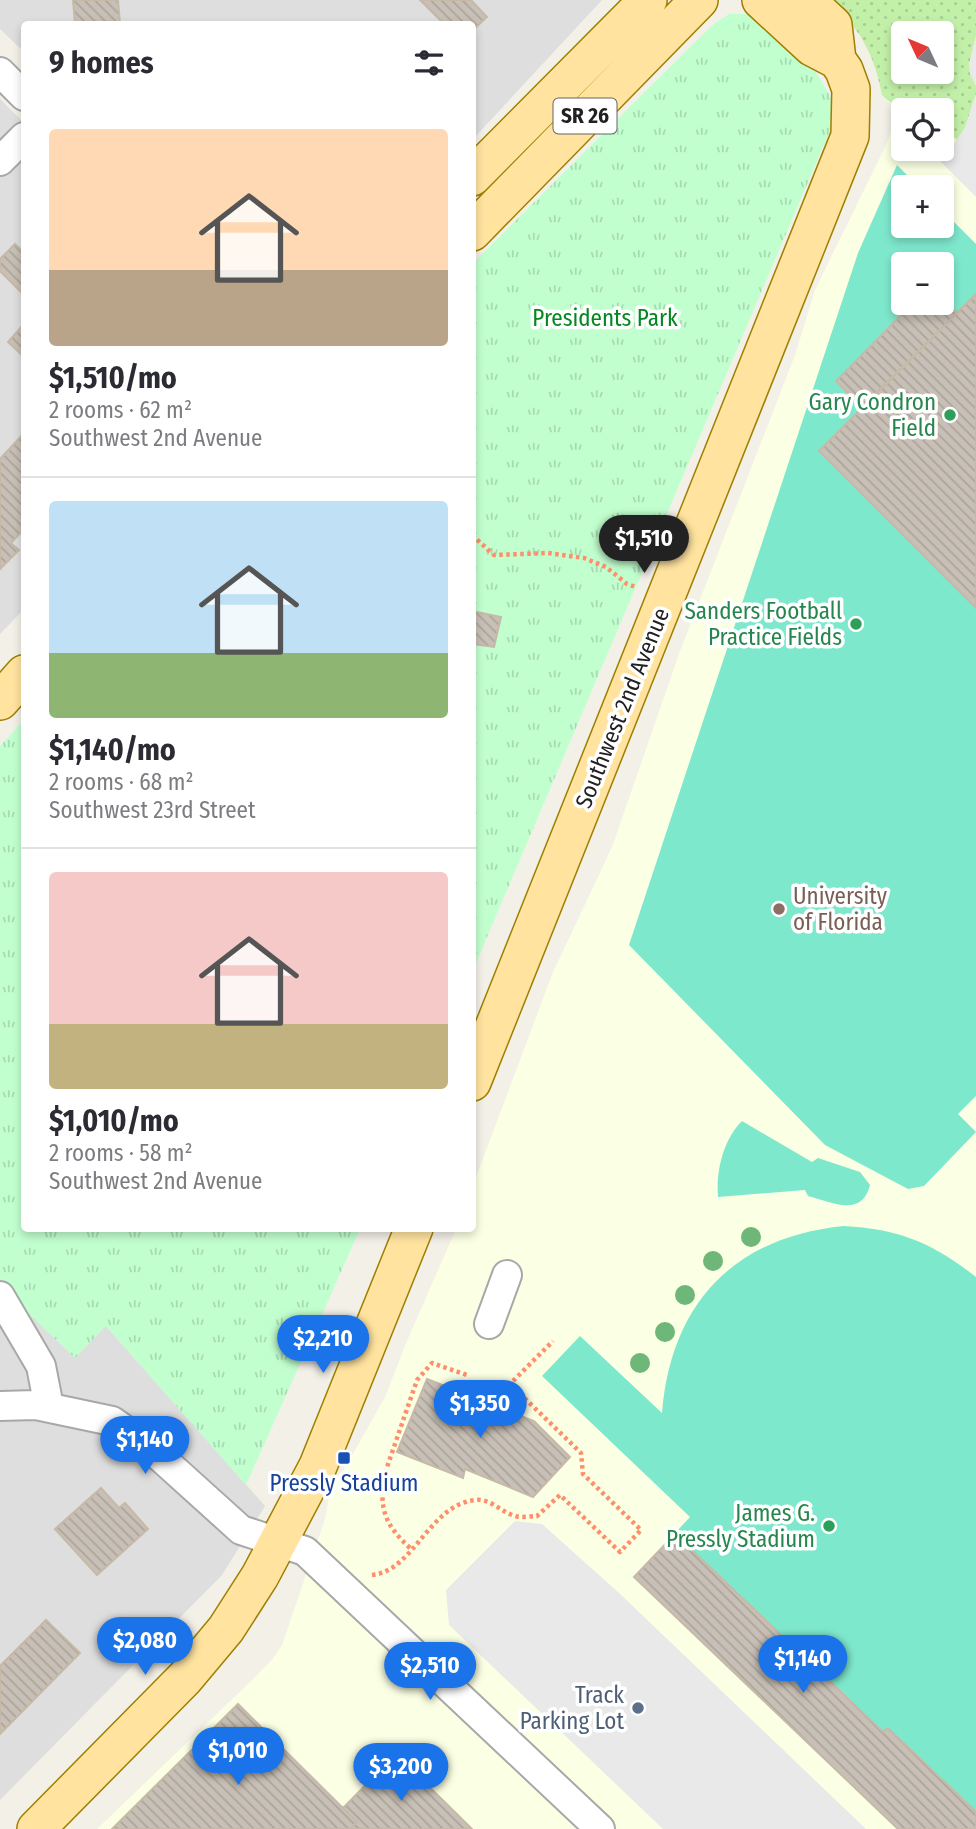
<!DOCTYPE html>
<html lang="en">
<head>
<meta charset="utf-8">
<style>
	:root { --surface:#fff; --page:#f7f7f7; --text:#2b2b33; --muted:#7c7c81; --line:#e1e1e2; --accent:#1a73e8 }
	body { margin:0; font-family:"Fira Sans Condensed",sans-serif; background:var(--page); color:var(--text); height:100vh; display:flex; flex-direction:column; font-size:26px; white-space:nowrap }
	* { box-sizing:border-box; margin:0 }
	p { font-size:23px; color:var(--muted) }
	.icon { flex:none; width:38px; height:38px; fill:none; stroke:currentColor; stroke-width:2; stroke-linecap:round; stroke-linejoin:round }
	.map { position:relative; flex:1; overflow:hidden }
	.drawer { position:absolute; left:21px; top:21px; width:455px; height:1211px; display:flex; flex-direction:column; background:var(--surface); border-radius:7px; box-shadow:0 4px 10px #0003 }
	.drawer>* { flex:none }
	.needle { width:46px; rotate:314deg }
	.buttons { position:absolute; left:891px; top:21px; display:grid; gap:14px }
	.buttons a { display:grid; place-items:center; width:63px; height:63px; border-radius:7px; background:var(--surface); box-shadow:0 4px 10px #0003; font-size:35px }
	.price { position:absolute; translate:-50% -60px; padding:0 16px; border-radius:24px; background:var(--accent); color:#fff; font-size:23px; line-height:46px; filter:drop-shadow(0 2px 4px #0008) }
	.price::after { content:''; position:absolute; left:50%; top:42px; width:21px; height:16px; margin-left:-10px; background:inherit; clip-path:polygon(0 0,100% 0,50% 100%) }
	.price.selected { background:#222; color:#fff }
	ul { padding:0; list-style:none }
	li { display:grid; align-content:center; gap:14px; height:371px; padding:0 28px }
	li+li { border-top:2px solid var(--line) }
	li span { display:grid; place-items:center; height:217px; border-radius:7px; color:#555 }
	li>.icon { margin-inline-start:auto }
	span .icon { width:126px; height:126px; fill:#fffc; stroke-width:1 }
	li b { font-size:30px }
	h2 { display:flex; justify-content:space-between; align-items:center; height:84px; padding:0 28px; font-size:30px }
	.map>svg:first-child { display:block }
	.residential { fill:#dfdede }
	.education { fill:#fbffe3; fill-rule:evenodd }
	.grass { fill:url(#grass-dots); fill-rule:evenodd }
	.park { fill:url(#park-tufts) }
	.pitch { fill:#7ee8cd; fill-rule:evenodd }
	.parking { fill:#e9e9e9 }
	.building { fill:url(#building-back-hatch); stroke:#c6b9a8; stroke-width:2 }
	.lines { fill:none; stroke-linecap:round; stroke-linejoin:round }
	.minor-casing { stroke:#a8a8a8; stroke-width:32 }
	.major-casing { stroke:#9e7f00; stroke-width:40 }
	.path { stroke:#ff8e6b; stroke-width:4.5; stroke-dasharray:3.5 3.5; stroke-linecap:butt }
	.minor { stroke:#fff; stroke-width:28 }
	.major { stroke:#ffe39f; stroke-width:37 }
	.tree { fill:#6eb778 }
	.leisure-dot { fill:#2e9e5b; stroke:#fff; stroke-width:2.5 }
	.education-dot { fill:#8d6e63; stroke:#fff; stroke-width:2.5 }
	.transit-dot { fill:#1a4fb4; stroke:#fff; stroke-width:2.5 }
	.service-dot { fill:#5c6f8a; stroke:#fff; stroke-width:2.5 }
	.labels { text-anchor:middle; stroke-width:7; stroke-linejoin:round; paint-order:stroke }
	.shield { fill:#fff; stroke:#646464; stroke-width:2 }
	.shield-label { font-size:21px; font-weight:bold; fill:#212121 }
	.park-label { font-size:23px; fill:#02881e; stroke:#fff }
	.leisure-label { font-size:23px; fill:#27864d; stroke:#fff; text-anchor:end }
	.street-label { font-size:23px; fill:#212121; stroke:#fff }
	.education-label { font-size:23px; fill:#785e54; stroke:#fff; text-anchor:start }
	.transit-label { font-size:23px; fill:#164399; stroke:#fff }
	.service-label { font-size:23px; fill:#4e5e75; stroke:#fff; text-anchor:end }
</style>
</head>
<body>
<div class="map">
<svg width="976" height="1829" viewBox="0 0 976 1829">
	<defs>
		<pattern id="grass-dots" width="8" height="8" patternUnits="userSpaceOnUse" patternTransform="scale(1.75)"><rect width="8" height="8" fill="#c3f0a9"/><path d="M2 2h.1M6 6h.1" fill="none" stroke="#a7ce91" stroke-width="1.8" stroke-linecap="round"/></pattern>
		<pattern id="park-tufts" width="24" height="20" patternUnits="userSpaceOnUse" patternTransform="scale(1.75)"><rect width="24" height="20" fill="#c2ffcf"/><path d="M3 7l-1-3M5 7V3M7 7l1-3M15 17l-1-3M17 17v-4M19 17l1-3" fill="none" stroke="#a6dab1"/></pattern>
		<pattern id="building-back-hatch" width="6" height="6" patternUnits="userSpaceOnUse" patternTransform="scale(1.75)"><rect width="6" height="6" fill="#c8c0b6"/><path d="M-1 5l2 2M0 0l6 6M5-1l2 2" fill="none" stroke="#aca59c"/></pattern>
	</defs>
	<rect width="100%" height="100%" fill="#f2f0e7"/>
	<path class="residential" d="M 0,0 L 602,0 L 473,139 L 472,24 L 24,24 L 24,52 L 0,29 Z
		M 0,99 L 24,123 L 24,609 L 0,634 Z
		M 0,1286 L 106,1326 L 265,1506 L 222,1575 L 0,1800 Z"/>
	<path class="education" d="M 976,0 L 976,1829 L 97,1829 L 251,1681 L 271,1661 L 282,1645 L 325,1519 L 329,1496 L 385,1397 L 406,1343 L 456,1229 L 472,1228 L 473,1185 L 553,972 L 612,847 L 680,651 L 795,355 L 815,290 L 885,147 L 902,106 L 889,102 L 882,95 L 876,67 L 865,41 L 844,14 ZM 903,33 L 942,33 L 942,72 L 903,72 ZM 903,110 L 942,110 L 942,149 L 903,149 ZM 903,187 L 942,187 L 942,226 L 903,226 ZM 903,264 L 942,264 L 942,303 L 903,303 Z"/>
	<path class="grass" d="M 829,0 L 976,0 L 976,36 L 969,65 L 976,86 L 976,94 L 965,128 L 957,140 L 942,125 L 942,110 C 922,110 896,111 882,95 C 874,53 860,29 829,0 ZM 903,33 L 942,33 L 942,72 L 903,72 Z"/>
	<path class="park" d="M 729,14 L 748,14 L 768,23 L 816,72 L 831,98 L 831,128 L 473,970 L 473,263 L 692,45 L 714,24 Z
		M 24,720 L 24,1228 L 360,1229 L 246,1485 L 106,1326 L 75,1358 L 0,1286 L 0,746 Z"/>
	<path class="pitch" d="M 897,165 L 919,187 L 903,187 L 903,226 L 942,226 L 942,210 L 976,244 L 976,1096 L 958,1114 L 976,1132 L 924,1186 L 908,1189 L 825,1145 L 629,945 L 858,253 ZM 903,264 L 942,264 L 942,303 L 903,303 Z
		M 742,1121 L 812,1162 L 818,1158 L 860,1172 L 870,1185 C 862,1218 831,1202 808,1196 L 805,1190 L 718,1197 C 716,1171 723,1140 742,1121 Z
		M 844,1226 C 899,1229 933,1243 976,1277 L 976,1829 L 898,1829 L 634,1577 L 690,1517 L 542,1376 L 580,1336 L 662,1413 C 671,1303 734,1237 844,1226 Z"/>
	<path class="parking" d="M 976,36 L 976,86 L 970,74 L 969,65 Z
		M 976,94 L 976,197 L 941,162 L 965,128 Z
		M 515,1521 L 542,1524 L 618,1592 L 866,1829 L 663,1829 L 449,1625 L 446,1590 Z"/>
	<path class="building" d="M 73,0 L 118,0 L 120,24 L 75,24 Z
		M 420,0 L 471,0 L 487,17 L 472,31 L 472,24 L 444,24 Z
		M 15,244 L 24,253 L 24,295 L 0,271 L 0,259 Z
		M 976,294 L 976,608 L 819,451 Z
		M 942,298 L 957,313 L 862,407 L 836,381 L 913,303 L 942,303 Z
		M 24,324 L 24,357 L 8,342 Z
		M 24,433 L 24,529 L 11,543 L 19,550 L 0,569 L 0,459 Z
		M 472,611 L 501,617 L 494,647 L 472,644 Z
		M 427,1379 L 534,1421 L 570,1457 L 533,1497 L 465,1469 L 463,1478 L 397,1452 Z
		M 101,1488 L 119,1508 L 125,1503 L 148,1529 L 97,1575 L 55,1529 Z
		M 675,1534 L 883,1732 L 888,1728 L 976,1812 L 976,1829 L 898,1829 L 634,1577 Z
		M 46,1620 L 80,1653 L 0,1734 L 0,1666 Z
		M 238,1704 L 357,1822 L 350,1829 L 112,1829 Z
		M 396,1754 L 472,1829 L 350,1829 L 357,1822 L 343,1808 Z"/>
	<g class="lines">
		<defs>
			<path id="minor" d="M 0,72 L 24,96
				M 0,161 L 24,137
				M 0,1296 L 41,1366 L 49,1407
				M 489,1324 L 507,1275
				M 0,1406 L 36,1405 L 112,1421 L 148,1446 L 241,1530 L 305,1551 L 600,1829"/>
			<path id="major" d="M 806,0 L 833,25 L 837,60
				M 472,177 L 648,0
				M 472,232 L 699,0
				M 0,701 L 24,674
				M 472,1082 L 850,136 L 851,89 L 844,70 L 837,60 L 812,47 L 761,0
				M 36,1829 L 185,1678 L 226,1629 L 260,1576 L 318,1466 L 414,1228"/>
		</defs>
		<use href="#minor" class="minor-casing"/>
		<use href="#major" class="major-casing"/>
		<path class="path" d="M 472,535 L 494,555 L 548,553 L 584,558 L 606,567 L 627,584 L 636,587
			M 410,1548 C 385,1525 378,1508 385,1473 L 417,1380 L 432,1363 L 467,1375
			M 372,1575 C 414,1571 429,1505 475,1500 C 490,1498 501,1512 515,1516 C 521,1518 530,1516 537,1516 L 560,1495 L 620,1552 L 641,1530 L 583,1474 L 581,1453 L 510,1384 L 553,1341"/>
		<use href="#minor" class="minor"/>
		<use href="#major" class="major"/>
	</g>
	<g class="tree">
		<circle cx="751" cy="1237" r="10"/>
		<circle cx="713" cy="1261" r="10"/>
		<circle cx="685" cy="1295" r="10"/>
		<circle cx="665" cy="1332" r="10"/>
		<circle cx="640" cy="1363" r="10"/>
	</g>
	<g class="leisure-dot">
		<circle cx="950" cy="415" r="7"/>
		<circle cx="856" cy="624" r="7"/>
		<circle cx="829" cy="1526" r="7"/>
	</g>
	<circle class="education-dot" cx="779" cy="909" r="7"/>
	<rect class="transit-dot" x="337" y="1451" width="14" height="14" rx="3.5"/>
	<circle class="service-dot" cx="638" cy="1708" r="7"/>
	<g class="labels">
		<rect class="shield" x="553.5" y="98.5" width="63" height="35" rx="5"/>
		<g class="shield-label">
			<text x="585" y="123">SR 26</text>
		</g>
		<g class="park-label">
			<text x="605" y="326">Presidents Park</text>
		</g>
		<g class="leisure-label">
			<text x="936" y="410">Gary Condron<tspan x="936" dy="26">Field</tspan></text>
			<text x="842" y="619">Sanders Football<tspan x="842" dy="26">Practice Fields</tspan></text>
			<text x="815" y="1521">James G.<tspan x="815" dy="26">Pressly Stadium</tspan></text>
		</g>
		<g class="street-label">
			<text transform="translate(622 708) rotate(-68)" y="8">Southwest 2nd Avenue</text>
		</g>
		<g class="education-label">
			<text x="793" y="904">University<tspan x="793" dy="26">of Florida</tspan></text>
		</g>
		<g class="transit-label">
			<text x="344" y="1491">Pressly Stadium</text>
		</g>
		<g class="service-label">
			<text x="624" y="1703">Track<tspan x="624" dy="26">Parking Lot</tspan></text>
		</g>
	</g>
</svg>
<div class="buttons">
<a><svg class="needle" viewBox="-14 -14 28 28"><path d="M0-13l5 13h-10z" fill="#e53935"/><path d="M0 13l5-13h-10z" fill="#7c7c81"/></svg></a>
<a><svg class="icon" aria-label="locate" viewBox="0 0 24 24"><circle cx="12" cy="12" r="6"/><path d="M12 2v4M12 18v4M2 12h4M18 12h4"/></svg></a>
<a>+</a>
<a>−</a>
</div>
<b class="price selected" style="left:644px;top:575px">$1,510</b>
<b class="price" style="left:323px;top:1375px">$2,210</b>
<b class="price" style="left:480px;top:1440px">$1,350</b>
<b class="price" style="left:145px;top:1476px">$1,140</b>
<b class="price" style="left:145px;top:1677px">$2,080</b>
<b class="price" style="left:803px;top:1695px">$1,140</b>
<b class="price" style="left:430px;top:1702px">$2,510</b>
<b class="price" style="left:238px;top:1787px">$1,010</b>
<b class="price" style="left:401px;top:1803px">$3,200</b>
<section class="drawer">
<h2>9 homes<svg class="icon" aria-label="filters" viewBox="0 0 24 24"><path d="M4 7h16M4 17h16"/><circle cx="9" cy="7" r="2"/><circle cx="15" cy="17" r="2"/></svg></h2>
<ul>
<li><span style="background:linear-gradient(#ffd9b3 65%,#b9a48a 0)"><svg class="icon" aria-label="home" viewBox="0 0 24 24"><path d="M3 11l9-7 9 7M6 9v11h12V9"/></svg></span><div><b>$1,510/mo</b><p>2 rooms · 62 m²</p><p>Southwest 2nd Avenue</p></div></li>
<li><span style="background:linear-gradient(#bfe0f5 70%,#8fb573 0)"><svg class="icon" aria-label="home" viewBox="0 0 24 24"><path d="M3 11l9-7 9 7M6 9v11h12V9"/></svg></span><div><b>$1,140/mo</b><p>2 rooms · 68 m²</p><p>Southwest 23rd Street</p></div></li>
<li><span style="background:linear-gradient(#f6c9c9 70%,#c2b280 0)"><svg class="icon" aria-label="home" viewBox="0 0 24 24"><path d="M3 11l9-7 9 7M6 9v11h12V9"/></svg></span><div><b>$1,010/mo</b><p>2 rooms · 58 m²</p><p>Southwest 2nd Avenue</p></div></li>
</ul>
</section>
</div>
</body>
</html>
